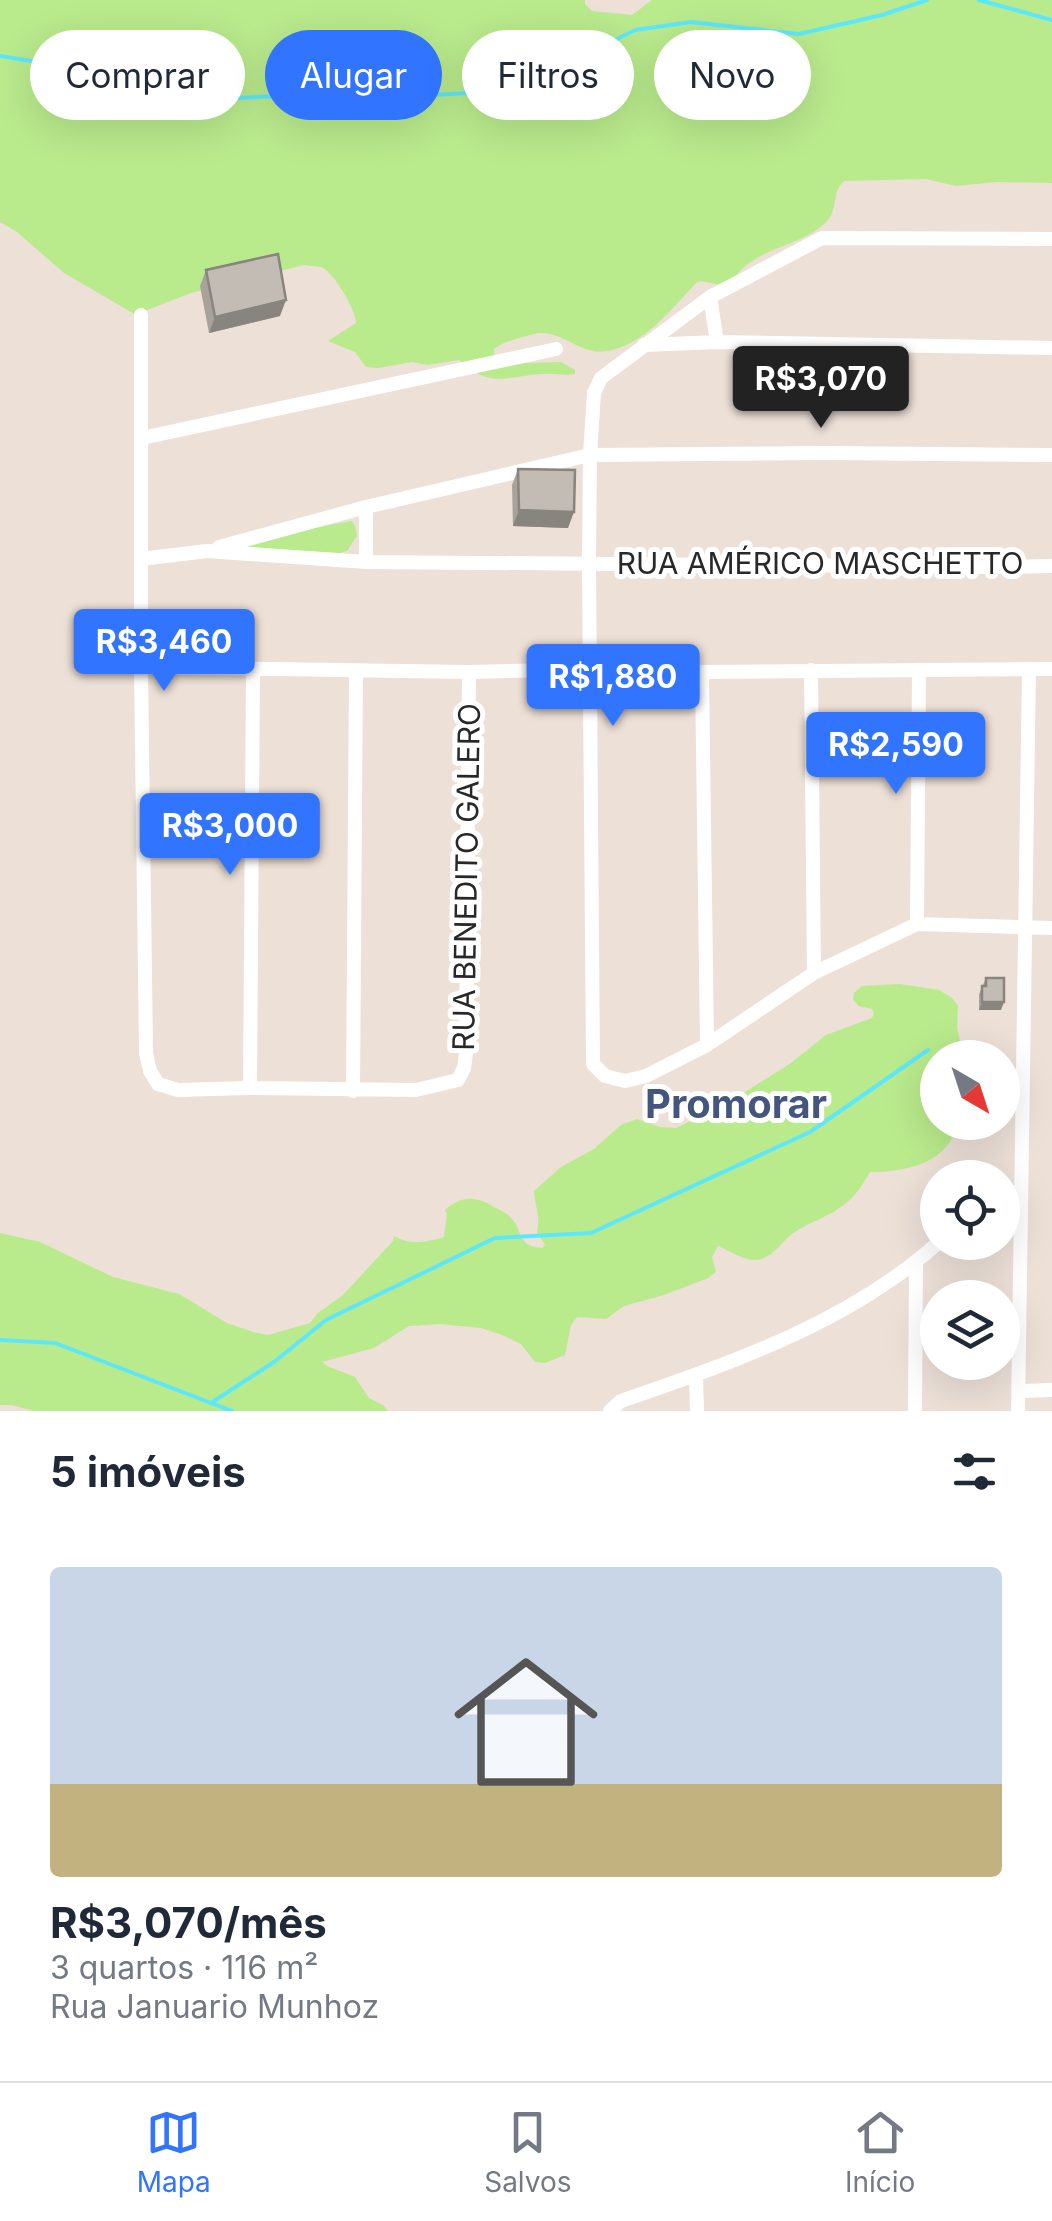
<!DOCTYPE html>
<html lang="pt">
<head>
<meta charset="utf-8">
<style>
	:root { --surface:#fff; --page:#f2f2f3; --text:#1f2937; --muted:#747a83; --line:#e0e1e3; --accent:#3174ff }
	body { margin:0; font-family:Inter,sans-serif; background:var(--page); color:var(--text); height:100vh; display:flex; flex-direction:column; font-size:38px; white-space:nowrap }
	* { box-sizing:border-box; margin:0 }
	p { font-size:32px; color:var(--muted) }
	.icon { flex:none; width:55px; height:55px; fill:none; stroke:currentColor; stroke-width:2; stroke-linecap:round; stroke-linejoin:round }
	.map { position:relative; height:1411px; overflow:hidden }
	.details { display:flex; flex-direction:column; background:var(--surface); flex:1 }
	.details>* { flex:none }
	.hud { position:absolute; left:30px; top:30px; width:992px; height:90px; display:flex; gap:20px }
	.needle { width:65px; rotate:141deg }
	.controls { position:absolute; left:920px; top:1040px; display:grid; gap:20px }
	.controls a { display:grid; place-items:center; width:100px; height:100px; border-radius:50%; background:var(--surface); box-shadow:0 10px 40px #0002; font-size:50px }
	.price { position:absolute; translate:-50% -85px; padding:0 22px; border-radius:10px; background:var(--accent); color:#fff; font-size:32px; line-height:65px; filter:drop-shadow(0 2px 5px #0008) }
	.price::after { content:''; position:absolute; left:50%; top:60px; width:30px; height:22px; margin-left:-15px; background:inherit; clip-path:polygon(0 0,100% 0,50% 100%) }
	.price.on { background:#222; color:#fff }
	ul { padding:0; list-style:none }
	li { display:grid; align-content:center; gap:20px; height:530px; padding:0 50px }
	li+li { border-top:2px solid var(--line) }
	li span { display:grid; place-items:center; height:310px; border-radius:10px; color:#555 }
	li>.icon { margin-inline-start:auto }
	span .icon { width:180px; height:180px; fill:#fffc; stroke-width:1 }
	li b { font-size:42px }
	h2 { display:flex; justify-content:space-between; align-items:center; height:120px; padding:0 50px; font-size:42px }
	.tag { padding:0 35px; border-radius:45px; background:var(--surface); box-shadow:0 10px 40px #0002; font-size:35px; line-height:90px }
	.tag.on { background:var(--accent); color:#fff }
	.menu { display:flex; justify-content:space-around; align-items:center; height:140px; border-top:2px solid var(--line); background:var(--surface); font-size:28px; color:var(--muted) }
	.menu a { display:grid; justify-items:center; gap:5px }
	.menu .on { color:var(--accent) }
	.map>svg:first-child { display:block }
	.green { fill:#b9ea8c }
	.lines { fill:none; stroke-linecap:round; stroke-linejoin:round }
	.stream { stroke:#5de7fb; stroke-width:4 }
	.street { stroke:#fff; stroke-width:14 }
	.wall { fill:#a8a29b }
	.shaded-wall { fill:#88847e }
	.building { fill:#c3bcb4; stroke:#88847e; stroke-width:2.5 }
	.labels { text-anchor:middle; stroke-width:10; stroke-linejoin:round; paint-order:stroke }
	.street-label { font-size:30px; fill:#282828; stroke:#fff }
	.district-label { font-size:40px; font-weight:bold; fill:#44567d; stroke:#fff }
</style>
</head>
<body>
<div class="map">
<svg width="1052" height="1411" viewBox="0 0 1052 1411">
	<rect width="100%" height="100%" fill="#ece0d7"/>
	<path class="green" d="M 0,0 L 585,0 L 585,4 L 592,11 L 632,15 L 652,0 L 1052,0 L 1052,183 L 997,182 L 956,186 L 926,179 L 844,181 C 831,192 839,210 826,222 C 805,243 772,246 749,263 C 741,269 734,278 727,286 C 716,286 708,280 697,282 C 672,308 648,341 612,350 C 581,358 566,331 538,333 C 537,333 524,337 523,337 C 512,340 503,342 494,349 L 494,357 L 500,364 L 561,362 L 575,370 L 575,374 C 564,376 554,373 543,374 C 507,376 488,389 459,360 L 428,365 L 412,362 L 378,368 L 366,367 L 355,352 L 328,341 L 356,323 C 356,310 334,272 321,267 C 317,266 308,266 304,265 L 191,293 L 142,312 L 138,316 L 64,273 L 17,232 L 0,222 Z
		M 352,521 L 355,526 L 357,536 L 347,551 L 340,553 L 240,550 L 245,540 Z
		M 900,984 L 939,990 L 952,998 L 958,1006 L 957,1028 L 964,1057 L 938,1058 L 938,1122 L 980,1123 L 986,1131 L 955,1132 C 942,1165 902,1172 870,1172 C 863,1183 857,1195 846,1203 C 832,1216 808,1222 792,1234 C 781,1242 771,1260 755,1260 C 743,1260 728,1250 718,1246 L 712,1257 L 716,1272 L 708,1278 L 664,1295 L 624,1306 L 606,1319 L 577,1317 L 571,1325 L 565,1355 L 545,1363 L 535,1362 L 521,1344 L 502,1335 L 481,1328 L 440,1324 L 409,1326 L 374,1348 L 322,1362 L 327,1366 L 355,1377 L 369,1398 L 383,1405 L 388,1411 L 34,1411 L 12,1405 L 0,1405 L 0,1233 L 40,1242 L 113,1277 L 179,1294 L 227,1323 L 253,1332 L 268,1335 L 310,1323 L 318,1313 L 343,1295 L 393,1241 L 394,1236 C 411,1246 427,1242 444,1237 L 447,1214 L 445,1210 C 463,1194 478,1197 496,1208 C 501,1211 507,1213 510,1217 C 525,1231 514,1245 542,1248 L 545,1245 L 537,1232 C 541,1216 535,1207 534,1191 L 561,1167 L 594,1149 L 621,1125 L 637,1119 L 660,1127 L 676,1128 L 726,1104 L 791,1063 L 826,1035 L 872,1018 L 874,1014 L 872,1009 L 859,1006 L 853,1000 L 854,993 L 862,986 Z"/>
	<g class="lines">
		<path class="stream" d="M 979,0 L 1052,20
			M 0,56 L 133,77 L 239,98 L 328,93 L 397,97 L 468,93 L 571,62 L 635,30 L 691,22 L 799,34 L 882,15 L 927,0
			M 0,1340 L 55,1343 L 232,1411
			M 211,1403 L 274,1362 L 326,1320 L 495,1238 L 591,1233 L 810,1132 L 928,1050"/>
		<path class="street" d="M 1052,239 L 822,238 L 710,297 L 601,378 L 594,393 L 590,455 L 589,562 L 593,1064 L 605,1076 L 625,1081 L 646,1076 L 707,1045 L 814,973 L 917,924 L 1052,928
			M 710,297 L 717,342
			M 141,315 L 141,667 L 146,1053 L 150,1071 L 158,1084 L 178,1090 L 250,1088 L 416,1090 L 458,1080 L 464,1068 L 466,1053 L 469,672
			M 644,345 L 717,342 L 1052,348
			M 142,438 L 556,349
			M 366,507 L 366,562
			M 219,547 L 366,507 L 590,455 L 827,453 L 1052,455
			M 141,559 L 207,551 L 366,562 L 1000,567 L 1052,566
			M 141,667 L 469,672 L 590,669 L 702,672 L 1052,669
			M 811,670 L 814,973
			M 702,672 L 707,1045
			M 917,924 L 919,670
			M 250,1088 L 253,669
			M 353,1091 L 356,671
			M 1002,1199 L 1020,1190
			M 696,1375 L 697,1411
			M 1019,1391 L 1052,1390
			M 610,1411 L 621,1401 C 733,1362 849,1323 939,1242
			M 915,1411 L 916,1263
			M 1018,1411 L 1029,669"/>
	</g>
	<path class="wall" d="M 206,270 L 280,316 L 209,333 L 200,286 Z
		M 518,469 L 568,528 L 513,526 L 512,485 Z
		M 986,978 L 1001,1010 L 979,1010 L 979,994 Z"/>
	<path class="shaded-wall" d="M 286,300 L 280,316 L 209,333 L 215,317 Z
		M 519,510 L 574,512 L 568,528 L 513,526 Z
		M 982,1002 L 1004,1002 L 1001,1010 L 979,1010 Z"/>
	<path class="building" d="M 278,254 L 286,300 L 215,317 L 206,270 Z
		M 518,469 L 575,470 L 574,512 L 519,510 Z
		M 986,978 L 1004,978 L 1004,1002 L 982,1002 L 982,986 L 986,986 Z"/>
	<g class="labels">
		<g class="street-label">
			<text x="820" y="574">RUA AMÉRICO MASCHETTO</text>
			<text transform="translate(467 877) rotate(-89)" y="10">RUA BENEDITO GALERO</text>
		</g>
		<g class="district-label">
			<text x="736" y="1118">Promorar</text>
		</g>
	</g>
</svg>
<div class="controls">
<a><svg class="needle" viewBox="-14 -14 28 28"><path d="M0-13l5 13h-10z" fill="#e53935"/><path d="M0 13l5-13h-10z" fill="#747a83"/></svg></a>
<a><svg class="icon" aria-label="locate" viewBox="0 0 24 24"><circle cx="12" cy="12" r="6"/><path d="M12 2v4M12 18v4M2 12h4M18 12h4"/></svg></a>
<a><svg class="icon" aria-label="layers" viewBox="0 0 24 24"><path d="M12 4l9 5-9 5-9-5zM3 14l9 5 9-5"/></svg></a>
</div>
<b class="price on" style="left:821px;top:431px">R$3,070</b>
<b class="price" style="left:164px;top:694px">R$3,460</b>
<b class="price" style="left:613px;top:729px">R$1,880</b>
<b class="price" style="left:896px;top:797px">R$2,590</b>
<b class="price" style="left:230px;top:878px">R$3,000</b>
<div class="hud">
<a class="tag">Comprar</a>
<a class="tag on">Alugar</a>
<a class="tag">Filtros</a>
<a class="tag">Novo</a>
</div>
</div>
<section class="details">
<h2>5 imóveis<svg class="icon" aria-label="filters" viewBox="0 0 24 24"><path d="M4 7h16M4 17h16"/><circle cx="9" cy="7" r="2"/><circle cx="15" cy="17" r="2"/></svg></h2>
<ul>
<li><span style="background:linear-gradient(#c9d6e8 70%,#c2b280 0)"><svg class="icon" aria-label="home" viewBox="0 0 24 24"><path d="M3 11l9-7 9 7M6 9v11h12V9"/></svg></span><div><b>R$3,070/mês</b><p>3 quartos · 116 m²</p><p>Rua Januario Munhoz</p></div></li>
</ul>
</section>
<nav class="menu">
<a class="on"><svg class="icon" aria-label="map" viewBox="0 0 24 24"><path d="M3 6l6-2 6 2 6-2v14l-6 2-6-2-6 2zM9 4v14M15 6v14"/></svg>Mapa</a>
<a><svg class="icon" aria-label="saved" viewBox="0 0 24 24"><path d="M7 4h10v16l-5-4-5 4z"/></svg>Salvos</a>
<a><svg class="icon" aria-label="home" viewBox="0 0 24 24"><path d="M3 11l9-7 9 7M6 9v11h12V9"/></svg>Início</a>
</nav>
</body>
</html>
